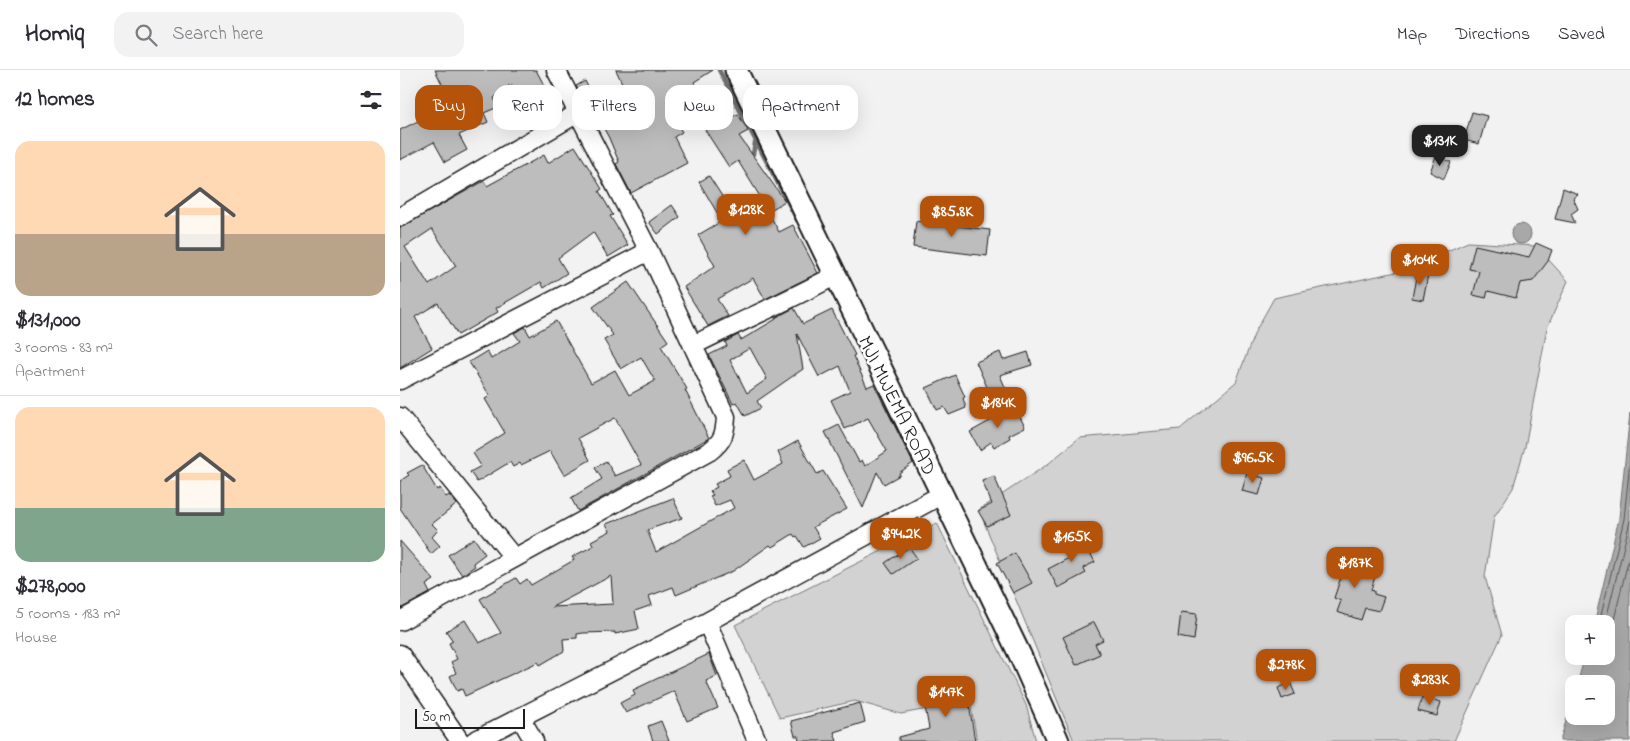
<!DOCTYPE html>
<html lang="en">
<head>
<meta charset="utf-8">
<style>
	:root { --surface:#fff; --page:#f2f2f3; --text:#2b2b33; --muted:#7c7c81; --line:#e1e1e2; --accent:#b45309 }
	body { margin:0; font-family:"Indie Flower",sans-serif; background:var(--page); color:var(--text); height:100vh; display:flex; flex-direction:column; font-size:19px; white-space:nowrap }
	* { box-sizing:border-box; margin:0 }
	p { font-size:16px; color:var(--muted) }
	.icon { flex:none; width:28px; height:28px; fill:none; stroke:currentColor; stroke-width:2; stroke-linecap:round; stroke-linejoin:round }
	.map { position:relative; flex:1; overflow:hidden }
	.side { display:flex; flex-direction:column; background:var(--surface); width:400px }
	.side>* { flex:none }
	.banner { position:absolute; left:15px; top:15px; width:475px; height:45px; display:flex; gap:10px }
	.controls { position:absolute; left:1165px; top:545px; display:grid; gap:10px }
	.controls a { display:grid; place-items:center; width:50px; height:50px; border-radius:10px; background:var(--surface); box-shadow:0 5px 20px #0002; font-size:25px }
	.scale { position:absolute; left:15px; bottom:12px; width:110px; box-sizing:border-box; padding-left:5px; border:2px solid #1c1c1c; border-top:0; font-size:14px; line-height:18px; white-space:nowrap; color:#1c1c1c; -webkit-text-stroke:4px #fff; paint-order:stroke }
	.price { position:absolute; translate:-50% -42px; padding:0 11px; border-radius:10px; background:var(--accent); color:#fff; font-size:16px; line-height:32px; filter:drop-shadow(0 1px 2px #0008) }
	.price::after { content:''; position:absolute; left:50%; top:30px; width:15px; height:11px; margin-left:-8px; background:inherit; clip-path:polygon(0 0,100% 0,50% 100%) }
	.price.on { background:#222; color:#fff }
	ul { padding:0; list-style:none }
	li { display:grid; align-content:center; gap:10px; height:265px; padding:0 15px }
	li+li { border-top:1px solid var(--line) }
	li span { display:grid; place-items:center; height:155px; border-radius:15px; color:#555 }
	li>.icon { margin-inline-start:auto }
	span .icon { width:90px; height:90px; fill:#fffc; stroke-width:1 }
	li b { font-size:21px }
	h2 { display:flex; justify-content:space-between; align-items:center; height:60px; padding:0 15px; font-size:21px }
	.chip { padding:0 18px; border-radius:15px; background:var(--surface); box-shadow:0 5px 20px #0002; font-size:18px; line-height:45px }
	.chip.on { background:var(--accent); color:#fff }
	header { display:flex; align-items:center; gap:30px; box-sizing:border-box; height:70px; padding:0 25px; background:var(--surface); border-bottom:1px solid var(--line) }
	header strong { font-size:24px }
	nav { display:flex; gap:28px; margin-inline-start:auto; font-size:18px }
	.search { width:350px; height:45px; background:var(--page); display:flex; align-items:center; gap:12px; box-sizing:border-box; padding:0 18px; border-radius:15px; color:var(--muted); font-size:19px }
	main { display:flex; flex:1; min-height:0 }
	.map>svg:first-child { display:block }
	.green { fill:#d2d2d2; stroke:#777 }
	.water { fill:#a8a8a8; stroke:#707070 }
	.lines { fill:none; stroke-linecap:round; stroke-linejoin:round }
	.shore { stroke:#545454; stroke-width:1 }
	.stream { stroke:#707070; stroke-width:4.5 }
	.building { fill:#bdbdbd; stroke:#1c1c1c; fill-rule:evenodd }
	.minor-casing { stroke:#1c1c1c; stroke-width:21 }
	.major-casing { stroke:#1c1c1c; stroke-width:25 }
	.minor { stroke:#fff; stroke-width:18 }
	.major { stroke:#fff; stroke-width:21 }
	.labels { text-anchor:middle; stroke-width:5; stroke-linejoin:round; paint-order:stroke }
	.street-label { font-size:20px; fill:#1c1c1c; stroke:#fff }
</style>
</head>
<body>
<header>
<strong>Homiq</strong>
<div class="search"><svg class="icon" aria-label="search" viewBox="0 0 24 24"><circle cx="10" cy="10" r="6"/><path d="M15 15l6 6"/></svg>Search here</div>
<nav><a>Map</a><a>Directions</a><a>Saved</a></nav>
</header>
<main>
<section class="side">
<h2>12 homes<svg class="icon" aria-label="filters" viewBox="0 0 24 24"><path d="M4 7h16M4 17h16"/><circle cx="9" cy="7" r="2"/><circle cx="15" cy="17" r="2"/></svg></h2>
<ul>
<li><span style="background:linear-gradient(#ffd9b3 60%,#b9a48a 0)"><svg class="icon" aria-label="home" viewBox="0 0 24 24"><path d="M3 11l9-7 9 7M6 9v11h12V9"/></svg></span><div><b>$131,000</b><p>3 rooms · 83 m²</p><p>Apartment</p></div></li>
<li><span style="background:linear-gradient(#ffd9b3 65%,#7fa58c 0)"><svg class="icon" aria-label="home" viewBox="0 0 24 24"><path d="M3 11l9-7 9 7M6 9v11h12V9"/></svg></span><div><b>$278,000</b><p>5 rooms · 183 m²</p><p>House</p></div></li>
</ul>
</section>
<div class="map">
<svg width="1230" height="671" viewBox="0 0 1230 671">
	<rect width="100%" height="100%" fill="#f2f2f2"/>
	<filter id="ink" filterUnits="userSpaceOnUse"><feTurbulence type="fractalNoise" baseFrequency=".02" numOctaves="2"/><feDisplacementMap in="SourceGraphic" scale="10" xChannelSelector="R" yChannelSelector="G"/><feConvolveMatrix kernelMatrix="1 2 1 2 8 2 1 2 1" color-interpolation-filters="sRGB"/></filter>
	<g filter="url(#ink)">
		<path class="green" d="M 1068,172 L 1136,176 L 1168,211 L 1147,258 L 1125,377 L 1113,418 L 1094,447 L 1085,507 L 1102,565 L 1054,671 L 674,671 L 579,440 L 648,394 L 679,368 L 780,359 L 836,312 L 855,262 L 874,228 L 1001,201 Z
			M 537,453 L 626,635 L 636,671 L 577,671 L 570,631 L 501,644 L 455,631 L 380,648 L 335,555 Z"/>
		<path class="water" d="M1111 164a10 10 0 1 1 20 0a10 10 0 1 1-20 0Z
			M 1230,343 L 1230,671 L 1160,671 L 1174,624 L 1174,646 L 1206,646 L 1206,614 L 1177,614 L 1185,586 L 1206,586 L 1206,554 L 1194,554 L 1219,448 Z"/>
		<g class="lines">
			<path class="shore" d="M 1199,554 L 1224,449 L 1230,391
				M 1205,554 L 1230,451
				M 1206,567 L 1212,558 L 1230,483"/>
			<path class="stream" d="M 319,0 L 397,150
				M 349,88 L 353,84 L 355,73"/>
		</g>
		<path class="building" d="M 35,0 L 136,0 L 150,26 L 126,36 L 111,14 L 94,28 L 98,37 L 84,43 L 88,52 L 59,65 L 67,80 L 45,92 L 34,72 L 0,90 L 0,60 L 18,51 L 21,56 L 54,38 Z
			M 216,0 L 313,0 L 294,12 L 306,33 L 292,41 L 283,28 L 268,38 L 282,62 L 274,67 L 287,93 L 231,123 L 216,94 L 219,92 L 209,68 L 195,42 L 227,24 Z
			M 185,11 L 194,29 L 185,34 L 176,16 Z
			M 1072,42 L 1087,46 L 1079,74 L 1064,70 Z
			M 338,44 L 348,61 L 339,66 L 385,131 L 369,141 L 364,134 L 379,162 L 393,155 L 418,203 L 365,229 L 353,208 L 317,229 L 328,246 L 308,256 L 284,217 L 315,196 L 298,165 L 322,151 L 299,112 L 309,106 L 336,148 L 364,133 L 338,91 L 329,97 L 305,60 Z
			M 175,76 L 202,119 L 199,121 L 213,145 L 210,146 L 228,175 L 208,187 L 193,162 L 158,188 L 167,203 L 144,218 L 141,212 L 96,238 L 98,242 L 58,265 L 38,233 L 15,247 L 32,278 L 0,298 L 0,158 L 84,111 L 87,116 L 144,85 L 148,93 ZM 32,159 L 56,196 L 29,215 L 5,177 Z
			M 1036,86 L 1051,92 L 1044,109 L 1030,102 Z
			M 1163,118 L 1178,124 L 1173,128 L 1178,139 L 1171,144 L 1175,153 L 1155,149 Z
			M 272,135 L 280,147 L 258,164 L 249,152 Z
			M 516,151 L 590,160 L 587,186 L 513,177 Z
			M 1136,173 L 1152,180 L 1148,191 L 1133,211 L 1120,213 L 1116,228 L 1088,221 L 1086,228 L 1073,225 L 1079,201 L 1069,199 L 1075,175 L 1129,187 Z
			M 1017,202 L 1028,204 L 1023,230 L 1012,228 Z
			M 228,212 L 268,271 L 261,276 L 287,319 L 285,320 L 309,368 L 178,441 L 171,428 L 202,409 L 195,398 L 206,391 L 215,406 L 241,395 L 215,348 L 178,368 L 190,390 L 164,405 L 150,381 L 121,395 L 120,393 L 113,397 L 110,392 L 77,412 L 70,402 L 81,396 L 73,383 L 105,363 L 85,329 L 90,326 L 69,292 L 87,281 L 91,289 L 120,271 L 114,263 L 125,257 L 130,266 L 156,251 L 191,313 L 215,300 L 229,325 L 255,311 L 241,287 L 221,299 L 204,270 L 213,265 L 193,237 Z
			M 394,238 L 403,254 L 432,240 L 455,285 L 453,286 L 467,317 L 474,314 L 513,393 L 499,403 L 500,405 L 484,414 L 477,402 L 463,438 L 425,362 L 439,355 L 459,392 L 462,390 L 465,396 L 487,381 L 468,348 L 445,359 L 431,330 L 450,321 L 440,296 L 419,307 L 397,264 L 403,299 L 357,331 L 361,338 L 345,346 L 337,332 L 333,334 L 309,285 L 327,276 L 325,272 L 338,265 L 341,270 L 376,249 L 375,248 ZM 350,278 L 367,309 L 347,323 L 330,290 Z
			M 600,282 L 603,290 L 628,282 L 632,295 L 600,305 L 607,322 L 594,327 L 593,323 L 590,324 L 576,292 Z
			M 555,305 L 565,327 L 563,328 L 566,338 L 549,345 L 544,337 L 537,340 L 526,318 Z
			M 615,337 L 625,357 L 609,365 L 610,368 L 594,377 L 591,372 L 580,380 L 570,362 Z
			M 398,371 L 417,404 L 423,401 L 447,439 L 413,457 L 420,468 L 404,477 L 397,466 L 395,467 L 393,464 L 372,477 L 370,475 L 333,501 L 276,525 L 273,517 L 249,526 L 252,535 L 235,541 L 239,559 L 215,564 L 215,562 L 183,563 L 177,564 L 177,568 L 163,569 L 164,581 L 140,595 L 138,592 L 65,626 L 62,619 L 57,621 L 50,606 L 56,603 L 51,592 L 57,589 L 49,573 L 53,571 L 46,561 L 65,550 L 79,573 L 101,563 L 80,529 L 116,508 L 120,514 L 127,509 L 131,515 L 174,490 L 172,487 L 193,476 L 191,471 L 210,461 L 206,454 L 273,428 L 282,448 L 247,460 L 256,482 L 334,438 L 330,430 L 315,436 L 310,426 L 313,425 L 310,421 L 317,417 L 315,414 L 330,406 L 327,399 L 344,390 L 354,410 L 383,394 L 378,382 ZM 211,506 L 213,534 L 152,537 Z
			M 22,395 L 37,420 L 40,418 L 46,427 L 49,425 L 57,434 L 32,454 L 38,460 L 32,467 L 40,476 L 31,484 L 0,438 L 0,411 L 9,405 L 7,403 Z
			M 847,403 L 864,408 L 859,425 L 842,421 Z
			M 594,406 L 611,445 L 587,456 L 578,441 L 592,434 L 582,411 Z
			M 681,467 L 695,492 L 683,498 L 686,503 L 658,518 L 648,499 L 669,488 L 663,477 Z
			M 74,468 L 85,484 L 73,493 L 75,496 L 62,505 L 48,485 Z
			M 0,471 L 34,510 L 26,515 L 30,523 L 0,539 Z
			M 509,477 L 517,488 L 493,504 L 485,493 Z
			M 935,480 L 951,487 L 948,493 L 976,503 L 971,520 L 974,521 L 974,524 L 984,527 L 979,541 L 965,538 L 961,550 L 937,542 L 941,531 L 934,528 L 944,498 L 931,493 Z
			M 615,483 L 632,513 L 613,523 L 597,493 Z
			M 781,542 L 797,544 L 794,570 L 778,567 Z
			M 694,552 L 703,570 L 695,574 L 700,584 L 676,595 L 663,567 Z
			M 309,584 L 317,606 L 306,611 L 318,638 L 287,651 L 274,621 L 226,643 L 220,633 L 235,625 L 233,620 Z
			M 890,612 L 895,624 L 882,629 L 878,618 Z
			M 566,616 L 575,671 L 499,671 L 499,667 L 529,659 L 523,625 Z
			M 1022,627 L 1041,632 L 1037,646 L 1018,641 Z
			M 460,633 L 465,652 L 434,662 L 437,671 L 399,671 L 398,666 L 395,666 L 391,651 Z
			M 261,651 L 269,671 L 253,671 L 248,656 Z"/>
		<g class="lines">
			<defs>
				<path id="minor" d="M 0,147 L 178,43
					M 294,275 C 341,251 390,230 436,205
					M 0,310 L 249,181
					M 0,347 L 114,488
					M 0,551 L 310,381 C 323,371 325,364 326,347 L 249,181 L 156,0
					M 307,552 L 357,671
					M 0,584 L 60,671
					M 120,647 L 134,671
					M 74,671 L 307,552 L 541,425"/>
				<path id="major" d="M 336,0 L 620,585 L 658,671"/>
			</defs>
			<use href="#minor" class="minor-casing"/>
			<use href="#major" class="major-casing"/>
			<use href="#minor" class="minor"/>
			<use href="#major" class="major"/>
		</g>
	</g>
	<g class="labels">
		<g class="street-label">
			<text transform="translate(498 335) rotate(64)" y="7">MJI MWEMA ROAD</text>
		</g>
	</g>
</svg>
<div class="controls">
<a>+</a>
<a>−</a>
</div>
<div class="scale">50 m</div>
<b class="price on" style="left:1040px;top:97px">$131K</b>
<b class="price" style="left:346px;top:166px">$128K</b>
<b class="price" style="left:552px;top:168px">$85.8K</b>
<b class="price" style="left:1020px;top:216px">$104K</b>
<b class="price" style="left:598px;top:359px">$184K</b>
<b class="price" style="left:853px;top:414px">$96.5K</b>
<b class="price" style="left:501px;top:490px">$94.2K</b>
<b class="price" style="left:672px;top:493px">$165K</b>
<b class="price" style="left:955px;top:519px">$187K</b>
<b class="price" style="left:886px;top:621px">$278K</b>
<b class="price" style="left:1030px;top:636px">$283K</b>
<b class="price" style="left:546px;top:648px">$147K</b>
<div class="banner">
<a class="chip on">Buy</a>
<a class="chip">Rent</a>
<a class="chip">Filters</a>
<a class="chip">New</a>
<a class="chip">Apartment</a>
</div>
</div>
</main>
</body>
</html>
